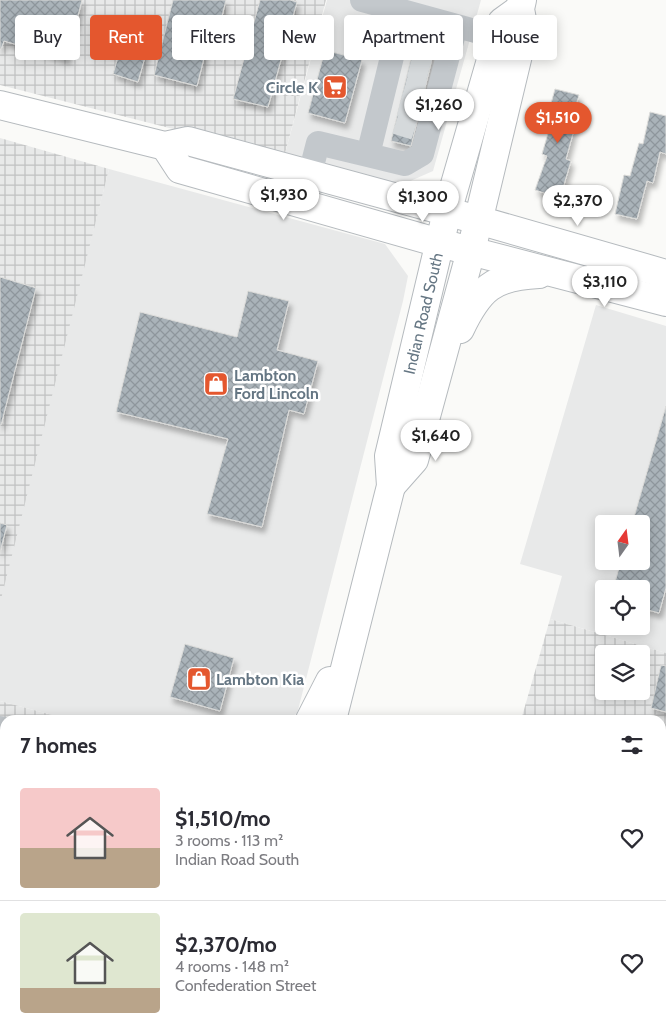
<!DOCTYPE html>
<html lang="en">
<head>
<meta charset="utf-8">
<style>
	:root { --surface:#fff; --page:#f2f2f3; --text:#2b2b33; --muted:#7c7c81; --line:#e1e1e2; --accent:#e4572e }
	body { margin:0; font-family:Cabin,sans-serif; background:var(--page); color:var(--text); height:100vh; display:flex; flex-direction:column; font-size:19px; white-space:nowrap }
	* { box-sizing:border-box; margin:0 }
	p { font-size:16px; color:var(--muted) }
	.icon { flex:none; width:28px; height:28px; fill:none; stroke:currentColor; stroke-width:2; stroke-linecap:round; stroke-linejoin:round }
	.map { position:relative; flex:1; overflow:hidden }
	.sheet { position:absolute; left:0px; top:715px; width:666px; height:321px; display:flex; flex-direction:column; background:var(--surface); border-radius:15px 15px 0 0; box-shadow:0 2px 12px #0003 }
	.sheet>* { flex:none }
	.banner { position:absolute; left:15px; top:15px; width:636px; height:45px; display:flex; gap:10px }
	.needle { width:32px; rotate:14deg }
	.controls { position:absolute; left:595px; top:515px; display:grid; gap:10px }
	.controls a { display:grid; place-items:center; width:55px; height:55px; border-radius:5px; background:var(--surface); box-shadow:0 2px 12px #0003; font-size:25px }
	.price { position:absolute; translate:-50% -42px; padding:0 11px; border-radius:18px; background:#fff; color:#222; font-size:16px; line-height:32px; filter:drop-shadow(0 1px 2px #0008) }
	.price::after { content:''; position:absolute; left:50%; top:30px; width:15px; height:11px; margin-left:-8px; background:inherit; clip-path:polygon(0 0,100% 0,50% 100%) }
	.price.current { background:var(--accent); color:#fff }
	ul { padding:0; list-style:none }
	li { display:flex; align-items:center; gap:15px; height:125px; padding:0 20px }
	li+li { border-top:1px solid var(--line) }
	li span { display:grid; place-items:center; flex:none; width:140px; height:100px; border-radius:5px; color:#555 }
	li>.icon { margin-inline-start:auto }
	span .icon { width:60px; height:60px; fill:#fffc; stroke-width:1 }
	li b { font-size:21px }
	h2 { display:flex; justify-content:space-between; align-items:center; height:60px; padding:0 20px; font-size:21px }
	.tag { padding:0 18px; border-radius:5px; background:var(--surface); box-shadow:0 2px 12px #0003; font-size:18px; line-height:45px }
	.tag.current { background:var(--accent); color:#fff }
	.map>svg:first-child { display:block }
	.built { fill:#e8e9e9; fill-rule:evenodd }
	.industrial { fill:url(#industrial-grid); fill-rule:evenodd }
	.building { fill:url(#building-cross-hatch); stroke:#dcdcda; filter:url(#shadow) }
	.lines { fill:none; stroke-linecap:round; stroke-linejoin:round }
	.minor-tunnel { stroke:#d5d9db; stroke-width:24; stroke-dasharray:24 12; stroke-linecap:butt }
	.major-casing { stroke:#b5babe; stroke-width:30 }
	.minor { stroke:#c3c8cc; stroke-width:24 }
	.major { stroke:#fff; stroke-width:28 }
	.labels { text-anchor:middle; stroke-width:5; stroke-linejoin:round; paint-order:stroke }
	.poi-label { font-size:16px; font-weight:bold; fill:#657683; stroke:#fff; text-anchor:start }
	.street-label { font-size:16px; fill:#657683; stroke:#fff }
</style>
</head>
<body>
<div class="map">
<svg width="666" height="1036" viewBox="0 0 666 1036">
	<defs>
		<pattern id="industrial-grid" width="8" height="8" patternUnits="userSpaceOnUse" patternTransform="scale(1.25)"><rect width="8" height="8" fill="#e8e9e9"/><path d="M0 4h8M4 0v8" fill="none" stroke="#c0c1c2"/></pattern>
		<pattern id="building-cross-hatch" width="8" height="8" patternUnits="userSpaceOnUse" patternTransform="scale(1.25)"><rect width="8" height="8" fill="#aab3b9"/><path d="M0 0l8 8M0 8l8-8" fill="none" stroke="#8e969c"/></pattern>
		<filter id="shadow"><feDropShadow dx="3" dy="5.5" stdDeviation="2.5" flood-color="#0004"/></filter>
	</defs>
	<rect width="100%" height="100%" fill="#fafaf8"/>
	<path class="built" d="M 327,0 L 481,0 L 433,171 L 399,186 L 284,157 Z
		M 109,169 L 385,244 L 408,276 L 403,301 L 297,714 L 280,720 L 71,720 L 0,701 L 0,594 Z
		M 596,305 L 666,326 L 666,653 L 550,619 L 562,576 L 520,564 ZM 604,524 L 641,524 L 641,561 L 604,561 ZM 604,589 L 641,589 L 641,626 L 604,626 Z"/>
	<path class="industrial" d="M 0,0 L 326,0 L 284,157 L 0,85 Z
		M 0,138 L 109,169 L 0,603 Z
		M 550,619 L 666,653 L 666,1036 L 288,1036 L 289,1031 L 661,1031 L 661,720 L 521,720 ZM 604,654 L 641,654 L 641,691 L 604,691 Z
		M 0,701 L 71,720 L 5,720 L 5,1031 L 179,1031 L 178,1036 L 0,1036 Z"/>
	<path class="building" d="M 0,0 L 82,0 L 67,59 L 4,41 L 1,49 L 0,49 Z
		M 173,0 L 226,0 L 215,44 L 208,42 L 197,86 L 154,75 Z
		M 260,0 L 290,0 L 297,2 L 268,107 L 233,99 Z
		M 115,23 L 152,32 L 138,82 L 113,74 L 119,54 L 106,51 Z
		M 414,46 L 434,50 L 411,146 L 391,141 Z
		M 325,50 L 362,60 L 345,123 L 308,113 Z
		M 555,89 L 579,95 L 570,125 L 575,126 L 566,159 L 571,161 L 560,198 L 535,190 L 547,156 L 542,154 L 551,123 L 546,122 Z
		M 650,112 L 666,116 L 666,154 L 660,152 L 653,183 L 647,181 L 637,219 L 615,214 L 624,175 L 630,176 L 639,143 L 643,144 Z
		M 0,277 L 36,288 L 1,425 L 0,425 Z
		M 248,291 L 289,301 L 277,350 L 318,361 L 304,414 L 289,410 L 262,527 L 207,514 L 228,439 L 116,412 L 140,312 L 237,337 Z
		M 666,406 L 666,588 L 659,613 L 641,608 L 641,589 L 613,589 L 621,561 L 641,561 L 641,524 L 632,524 Z
		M 0,523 L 7,525 L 0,552 Z
		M 185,644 L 234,658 L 220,711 L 170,697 Z
		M 661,665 L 666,666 L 666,712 L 651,708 Z
		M 661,777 L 666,779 L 666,813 L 661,812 Z
		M 3,813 L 5,814 L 5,900 L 0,922 L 0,823 Z
		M 661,971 L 666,973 L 666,1036 L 606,1036 L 608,1031 L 661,1031 Z"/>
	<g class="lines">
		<path class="minor-tunnel" d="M 410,65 L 429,70
			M 405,86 L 424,91
			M 400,104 L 419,109
			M 396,122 L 415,128"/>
		<defs>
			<g id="major">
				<path d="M 0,105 L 165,146 L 188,141 L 478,220 L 666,274"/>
				<path d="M 165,146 L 180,169 L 436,242 L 666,302"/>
				<path d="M 460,329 C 479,289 493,276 539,274"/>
				<path d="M 391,486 L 414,460 L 471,251 L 524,30 L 520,9 L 522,0"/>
				<path d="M 310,720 L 330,681"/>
				<path id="s1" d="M 332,720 L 391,486 L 389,456 L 447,212 L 502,22 L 520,9"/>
				<path d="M 248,1036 L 249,1031"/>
			</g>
		</defs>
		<use href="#major" class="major-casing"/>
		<path class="minor" d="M 362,0 L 497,37
			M 368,155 L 405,164 L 422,154 L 456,26
			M 310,174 L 318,143 L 368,155 L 403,12
			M 0,728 L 5,729"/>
		<use href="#major" class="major"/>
	</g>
	<defs>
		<symbol id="supermarket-square" viewBox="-11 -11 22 22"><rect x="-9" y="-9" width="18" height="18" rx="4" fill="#e4572e" stroke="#fff"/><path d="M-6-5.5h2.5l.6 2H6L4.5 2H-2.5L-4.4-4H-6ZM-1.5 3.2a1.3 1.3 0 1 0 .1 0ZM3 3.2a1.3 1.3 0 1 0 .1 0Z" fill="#fff"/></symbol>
		<symbol id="shop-square" viewBox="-11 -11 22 22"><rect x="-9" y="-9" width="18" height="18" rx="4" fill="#e4572e" stroke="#fff"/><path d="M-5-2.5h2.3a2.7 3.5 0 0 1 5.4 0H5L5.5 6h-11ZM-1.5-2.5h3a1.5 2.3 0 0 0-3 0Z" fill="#fff"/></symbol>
	</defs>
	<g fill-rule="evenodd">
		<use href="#supermarket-square" x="321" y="73" width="28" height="28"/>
		<use href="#shop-square" x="202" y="370" width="28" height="28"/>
		<use href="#shop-square" x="185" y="665" width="28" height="28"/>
	</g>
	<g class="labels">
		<g class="poi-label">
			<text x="318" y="93" text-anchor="end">Circle K</text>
			<text x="234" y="381">Lambton<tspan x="234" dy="18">Ford Lincoln</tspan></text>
			<text x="216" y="685">Lambton Kia</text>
		</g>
		<g class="street-label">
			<text dy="6" stroke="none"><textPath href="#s1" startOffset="418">Indian Road South</textPath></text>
		</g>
	</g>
</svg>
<div class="controls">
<a><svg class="needle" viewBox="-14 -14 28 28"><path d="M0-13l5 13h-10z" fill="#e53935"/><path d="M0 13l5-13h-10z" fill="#7c7c81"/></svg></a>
<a><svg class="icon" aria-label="locate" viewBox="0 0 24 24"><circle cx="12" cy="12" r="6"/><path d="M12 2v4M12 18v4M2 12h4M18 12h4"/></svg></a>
<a><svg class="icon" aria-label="layers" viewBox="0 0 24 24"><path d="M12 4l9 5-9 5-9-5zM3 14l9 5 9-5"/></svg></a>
</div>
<b class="price" style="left:439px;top:131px">$1,260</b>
<b class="price current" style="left:558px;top:144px">$1,510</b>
<b class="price" style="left:284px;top:221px">$1,930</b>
<b class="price" style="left:423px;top:223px">$1,300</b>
<b class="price" style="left:578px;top:227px">$2,370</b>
<b class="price" style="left:605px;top:308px">$3,110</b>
<b class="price" style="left:436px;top:462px">$1,640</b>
<div class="banner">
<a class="tag">Buy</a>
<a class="tag current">Rent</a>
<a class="tag">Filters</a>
<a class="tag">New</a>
<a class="tag">Apartment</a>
<a class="tag">House</a>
</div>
<section class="sheet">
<h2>7 homes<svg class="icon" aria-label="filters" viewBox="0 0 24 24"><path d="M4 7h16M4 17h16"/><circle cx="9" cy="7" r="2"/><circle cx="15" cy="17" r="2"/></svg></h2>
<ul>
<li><span style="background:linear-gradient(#f6c9c9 60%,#b9a48a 0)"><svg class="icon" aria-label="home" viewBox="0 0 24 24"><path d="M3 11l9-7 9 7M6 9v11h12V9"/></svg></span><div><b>$1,510/mo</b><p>3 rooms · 113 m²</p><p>Indian Road South</p></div><svg class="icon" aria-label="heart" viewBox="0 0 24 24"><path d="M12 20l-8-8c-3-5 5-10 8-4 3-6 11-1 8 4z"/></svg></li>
<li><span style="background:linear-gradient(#dfe7d0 75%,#b9a48a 0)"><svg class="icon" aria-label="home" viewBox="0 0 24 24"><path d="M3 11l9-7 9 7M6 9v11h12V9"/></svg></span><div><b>$2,370/mo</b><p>4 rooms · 148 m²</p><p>Confederation Street</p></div><svg class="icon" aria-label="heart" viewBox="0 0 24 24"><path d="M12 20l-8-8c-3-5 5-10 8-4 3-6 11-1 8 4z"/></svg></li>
</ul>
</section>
</div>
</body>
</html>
